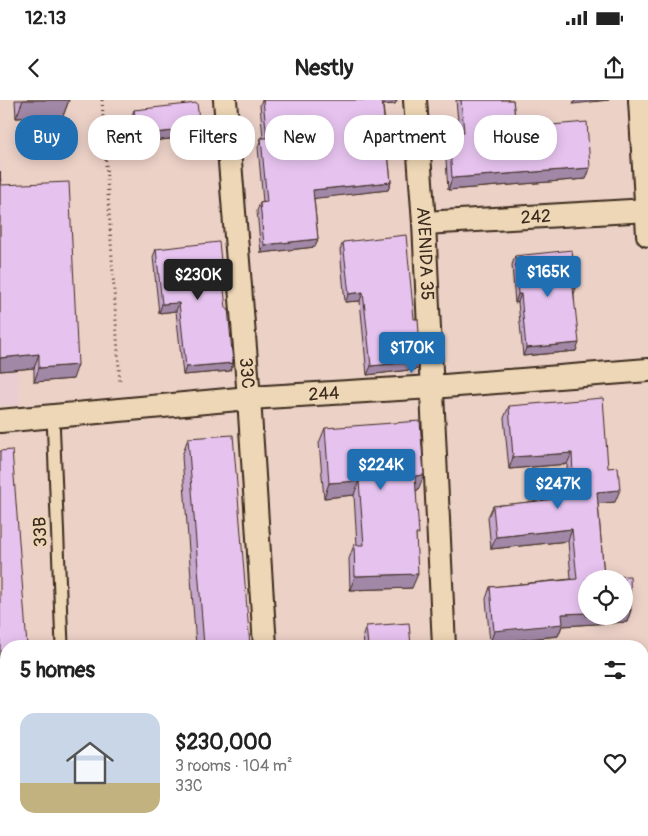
<!DOCTYPE html>
<html lang="en">
<head>
<meta charset="utf-8">
<style>
	:root { --surface:#fff; --page:#f6f6f6; --text:#222; --muted:#767676; --line:#e0e0e0; --accent:#1f6fb2 }
	body { margin:0; font-family:Pangolin,sans-serif; background:var(--page); color:var(--text); height:100vh; display:flex; flex-direction:column; font-size:19px; white-space:nowrap }
	* { box-sizing:border-box; margin:0 }
	p { font-size:16px; color:var(--muted) }
	.icon { flex:none; width:28px; height:28px; fill:none; stroke:currentColor; stroke-width:2; stroke-linecap:round; stroke-linejoin:round }
	.map { position:relative; flex:1; overflow:hidden }
	.sheet { position:absolute; left:0px; top:540px; width:649px; height:196px; display:flex; flex-direction:column; background:var(--surface); border-radius:20px 20px 0 0; box-shadow:0 2px 12px #0003 }
	.sheet>* { flex:none }
	.top-card { position:absolute; left:15px; top:15px; width:619px; height:45px; display:flex; gap:10px }
	.tools { position:absolute; left:578px; top:470px; display:grid; gap:10px }
	.tools a { display:grid; place-items:center; width:55px; height:55px; border-radius:50%; background:var(--surface); box-shadow:0 2px 12px #0003; font-size:25px }
	.price { position:absolute; translate:-50% -42px; padding:0 11px; border-radius:5px; background:var(--accent); color:#fff; font-size:16px; line-height:32px; filter:drop-shadow(0 1px 2px #0008) }
	.price::after { content:''; position:absolute; left:50%; top:30px; width:15px; height:11px; margin-left:-8px; background:inherit; clip-path:polygon(0 0,100% 0,50% 100%) }
	.price.current { background:#222; color:#fff }
	ul { padding:0; list-style:none }
	li { display:flex; align-items:center; gap:15px; height:125px; padding:0 20px }
	li+li { border-top:1px solid var(--line) }
	li span { display:grid; place-items:center; flex:none; width:140px; height:100px; border-radius:15px; color:#555 }
	li>.icon { margin-inline-start:auto }
	span .icon { width:60px; height:60px; fill:#fffc; stroke-width:1 }
	li b { font-size:21px }
	h2 { display:flex; justify-content:space-between; align-items:center; height:60px; padding:0 20px; font-size:21px }
	.pill { padding:0 18px; border-radius:20px; background:var(--surface); box-shadow:0 2px 12px #0003; font-size:18px; line-height:45px }
	.pill.current { background:var(--accent); color:#fff }
	.status { display:flex; justify-content:space-between; align-items:center; height:35px; padding:0 25px; background:var(--surface); direction:ltr }
	.status svg { height:14px; fill:currentColor }
	header { display:flex; justify-content:space-between; align-items:center; height:65px; padding:0 20px; background:var(--surface); font-size:22px; font-weight:800 }
	.map>svg:first-child { display:block }
	.built { fill:#eacdd3 }
	.lines { fill:none; stroke-linecap:round; stroke-linejoin:round }
	.service-casing { stroke:#3b2a1e; stroke-width:15 }
	.minor-casing { stroke:#3b2a1e; stroke-width:26 }
	.path { stroke:#3b2a1e; stroke-width:3; stroke-dasharray:1 4; stroke-linecap:butt }
	.service { stroke:#eed7b6; stroke-width:11 }
	.minor { stroke:#eed7b6; stroke-width:22 }
	.wall { fill:#c6a8ce; stroke:#3b2a1e }
	.shaded-wall { fill:#a188a7; stroke:#3b2a1e }
	.building { fill:#e6c3ef; stroke:#3b2a1e }
	.labels { text-anchor:middle; stroke-width:4; stroke-linejoin:round; paint-order:stroke }
	.street-label { font-size:18px; fill:#3b2a1e; stroke:#eed7b6 }
</style>
</head>
<body>
<div class="status"><b>12:13</b><svg viewBox="0 0 49 12"><path d="M0 12V9h3v3zM5 12V6h3v6zM10 12V3h3v9zM15 12V0h3v12zM26 1h20v11H26zM47 4h2v5h-2z"/></svg></div>
<header><svg class="icon" aria-label="back" viewBox="0 0 24 24"><path d="M15 5l-7 7 7 7"/></svg>Nestly<svg class="icon" aria-label="share" viewBox="0 0 24 24"><path d="M12 15V3M7 8l5-5 5 5M5 13v7h14v-7"/></svg></header>
<div class="map">
<svg width="648" height="736" viewBox="0 0 648 736">
	<rect width="100%" height="100%" fill="#ecd1c7"/>
	<filter id="ink" filterUnits="userSpaceOnUse"><feTurbulence type="fractalNoise" baseFrequency=".02" numOctaves="2"/><feDisplacementMap in="SourceGraphic" scale="10" xChannelSelector="R" yChannelSelector="G"/><feConvolveMatrix kernelMatrix="1 2 1 2 8 2 1 2 1" color-interpolation-filters="sRGB"/></filter>
	<g filter="url(#ink)">
		<path class="built" d="M 0,62 L 1,62 L 20,304 L 0,306 Z"/>
		<g class="lines">
			<defs>
				<path id="service" d="M 53,316 L 62,546"/>
				<g id="minor">
					<path id="s1" d="M 225,0 L 249,298 L 265,546"/>
					<path id="s2" d="M 415,0 L 424,123 L 444,546"/>
					<path d="M 640,0 L 648,135"/>
					<path id="s3" d="M 424,123 L 648,110"/>
					<path id="s4" d="M 0,321 L 249,298 L 432,287 L 648,270"/>
					<path d="M 277,730 L 278,736"/>
					<path d="M 452,730 L 453,736"/>
				</g>
			</defs>
			<use href="#service" class="service-casing"/>
			<use href="#minor" class="minor-casing"/>
			<path class="path" d="M 102,0 L 120,284
				M 116,730 L 117,736"/>
			<use href="#service" class="service"/>
			<use href="#minor" class="minor"/>
		</g>
		<path class="wall" d="M 15,0 L 69,0 L 63,16 L 16,18 Z
			M 262,0 L 397,0 L 395,4 L 383,5 L 391,82 L 388,90 L 314,98 L 318,139 L 315,147 L 261,153 L 257,111 L 260,103 L 263,102 L 258,47 L 261,38 L 263,38 L 260,5 Z
			M 456,0 L 513,0 L 516,28 L 590,68 L 586,79 L 448,90 L 445,45 L 449,33 L 459,32 Z
			M 134,10 L 196,36 L 134,43 L 131,18 Z
			M 0,71 L 1,85 L 73,279 L 34,282 L 34,268 L 0,271 Z
			M 343,142 L 414,219 L 421,261 L 418,269 L 367,275 L 360,201 L 345,202 L 340,150 Z
			M 156,149 L 230,271 L 183,275 L 176,211 L 159,213 L 153,157 Z
			M 515,156 L 576,188 L 574,194 L 576,251 L 523,256 L 518,202 L 515,203 L 512,165 Z
			M 509,306 L 608,368 L 615,402 L 598,403 L 604,477 L 631,510 L 627,522 L 562,526 L 558,536 L 490,543 L 486,499 L 490,487 L 571,479 L 568,441 L 491,449 L 488,417 L 493,406 L 569,398 L 567,364 L 509,369 L 504,318 Z
			M 325,328 L 418,390 L 416,390 L 416,442 L 412,488 L 350,490 L 349,459 L 354,445 L 357,445 L 354,395 L 324,398 L 319,343 Z
			M 188,338 L 250,546 L 196,546 L 182,356 Z
			M 366,526 L 411,546 L 364,546 L 363,535 Z
			M 38,730 L 96,730 L 97,736 L 38,736 Z
			M 139,730 L 273,730 L 274,736 L 139,736 Z
			M 355,730 L 408,730 L 408,736 L 356,736 Z
			M 549,730 L 593,730 L 594,736 L 550,736 Z"/>
		<path class="shaded-wall" d="M 23,0 L 69,0 L 63,16 L 16,18 Z
			M 381,0 L 397,0 L 395,4 L 379,5 Z
			M 575,0 L 609,0 L 573,4 Z
			M 200,28 L 196,36 L 134,43 L 137,35 Z
			M 590,68 L 586,79 L 448,90 L 452,78 Z
			M 391,82 L 388,90 L 310,99 L 313,90 Z
			M 318,139 L 315,147 L 261,153 L 264,145 Z
			M 363,192 L 360,201 L 345,202 L 349,194 Z
			M 518,194 L 521,194 L 518,202 L 515,203 Z
			M 179,203 L 176,211 L 159,213 L 162,204 Z
			M 579,243 L 576,251 L 523,256 L 526,248 Z
			M 39,254 L 34,268 L 0,271 L 0,258 Z
			M 421,261 L 418,269 L 367,275 L 371,266 Z
			M 233,263 L 230,271 L 183,275 L 186,267 Z
			M 78,265 L 73,279 L 34,282 L 39,268 Z
			M 572,353 L 567,364 L 509,369 L 513,357 Z
			M 424,375 L 418,390 L 410,391 L 415,376 Z
			M 359,381 L 354,395 L 324,398 L 329,383 Z
			M 620,390 L 615,402 L 593,404 L 597,392 Z
			M 572,429 L 568,441 L 491,449 L 496,437 Z
			M 418,474 L 412,488 L 350,490 L 355,476 Z
			M 631,510 L 627,522 L 562,526 L 558,536 L 490,543 L 494,531 L 562,514 L 586,513 L 586,516 L 624,516 L 624,511 Z
			M 6,623 L 6,640 L 0,640 L 0,624 Z"/>
		<path class="building" d="M 263,0 L 382,0 L 391,82 L 313,90 L 318,139 L 264,145 L 260,103 L 267,102 L 261,38 L 267,38 Z
			M 461,0 L 513,0 L 516,28 L 587,22 L 590,68 L 452,78 L 449,33 L 464,32 Z
			M 197,3 L 200,28 L 137,35 L 134,10 Z
			M 0,71 L 1,85 L 69,82 L 78,265 L 39,268 L 39,254 L 0,258 Z
			M 406,135 L 414,219 L 418,219 L 421,261 L 371,266 L 363,192 L 349,194 L 343,142 Z
			M 219,142 L 226,208 L 228,208 L 233,263 L 186,267 L 179,203 L 162,204 L 156,149 Z
			M 572,150 L 576,188 L 573,188 L 579,243 L 526,248 L 521,194 L 518,194 L 515,156 Z
			M 603,298 L 608,368 L 618,367 L 620,390 L 597,392 L 604,477 L 630,476 L 631,510 L 624,511 L 624,479 L 586,479 L 586,513 L 562,514 L 563,524 L 494,531 L 490,487 L 577,479 L 572,429 L 496,437 L 493,406 L 574,397 L 572,353 L 513,357 L 509,306 Z
			M 420,321 L 424,375 L 415,376 L 419,434 L 416,434 L 418,474 L 355,476 L 354,445 L 364,445 L 359,381 L 329,383 L 325,328 Z
			M 233,335 L 250,546 L 204,546 L 188,338 Z
			M 12,350 L 27,546 L 6,546 L 6,623 L 0,624 L 0,351 Z
			M 409,523 L 411,546 L 368,546 L 366,526 Z
			M 42,730 L 96,730 L 97,736 L 42,736 Z
			M 147,730 L 273,730 L 274,736 L 147,736 Z
			M 363,730 L 408,730 L 408,736 L 364,736 Z
			M 557,730 L 593,730 L 594,736 L 558,736 Z"/>
	</g>
	<g class="labels">
		<g class="street-label">
			<text dy="6" stroke="none"><textPath href="#s3" startOffset="112">242</textPath></text>
			<text dy="6" stroke="none"><textPath href="#s2" startOffset="154">AVENIDA 35</textPath></text>
			<text dy="6" stroke="none"><textPath href="#s1" startOffset="274">33C</textPath></text>
			<text dy="6" stroke="none"><textPath href="#s4" startOffset="325">244</textPath></text>
			<text transform="translate(40 432) rotate(-92)" y="6">33B</text>
		</g>
	</g>
</svg>
<div class="tools">
<a><svg class="icon" aria-label="locate" viewBox="0 0 24 24"><circle cx="12" cy="12" r="6"/><path d="M12 2v4M12 18v4M2 12h4M18 12h4"/></svg></a>
</div>
<b class="price" style="left:548px;top:198px">$165K</b>
<b class="price current" style="left:198px;top:201px">$230K</b>
<b class="price" style="left:412px;top:274px">$170K</b>
<b class="price" style="left:381px;top:391px">$224K</b>
<b class="price" style="left:558px;top:410px">$247K</b>
<div class="top-card">
<a class="pill current">Buy</a>
<a class="pill">Rent</a>
<a class="pill">Filters</a>
<a class="pill">New</a>
<a class="pill">Apartment</a>
<a class="pill">House</a>
</div>
<section class="sheet">
<h2>5 homes<svg class="icon" aria-label="filters" viewBox="0 0 24 24"><path d="M4 7h16M4 17h16"/><circle cx="9" cy="7" r="2"/><circle cx="15" cy="17" r="2"/></svg></h2>
<ul>
<li><span style="background:linear-gradient(#c9d6e8 70%,#c2b280 0)"><svg class="icon" aria-label="home" viewBox="0 0 24 24"><path d="M3 11l9-7 9 7M6 9v11h12V9"/></svg></span><div><b>$230,000</b><p>3 rooms · 104 m²</p><p>33C</p></div><svg class="icon" aria-label="heart" viewBox="0 0 24 24"><path d="M12 20l-8-8c-3-5 5-10 8-4 3-6 11-1 8 4z"/></svg></li>
</ul>
</section>
</div>
</body>
</html>
